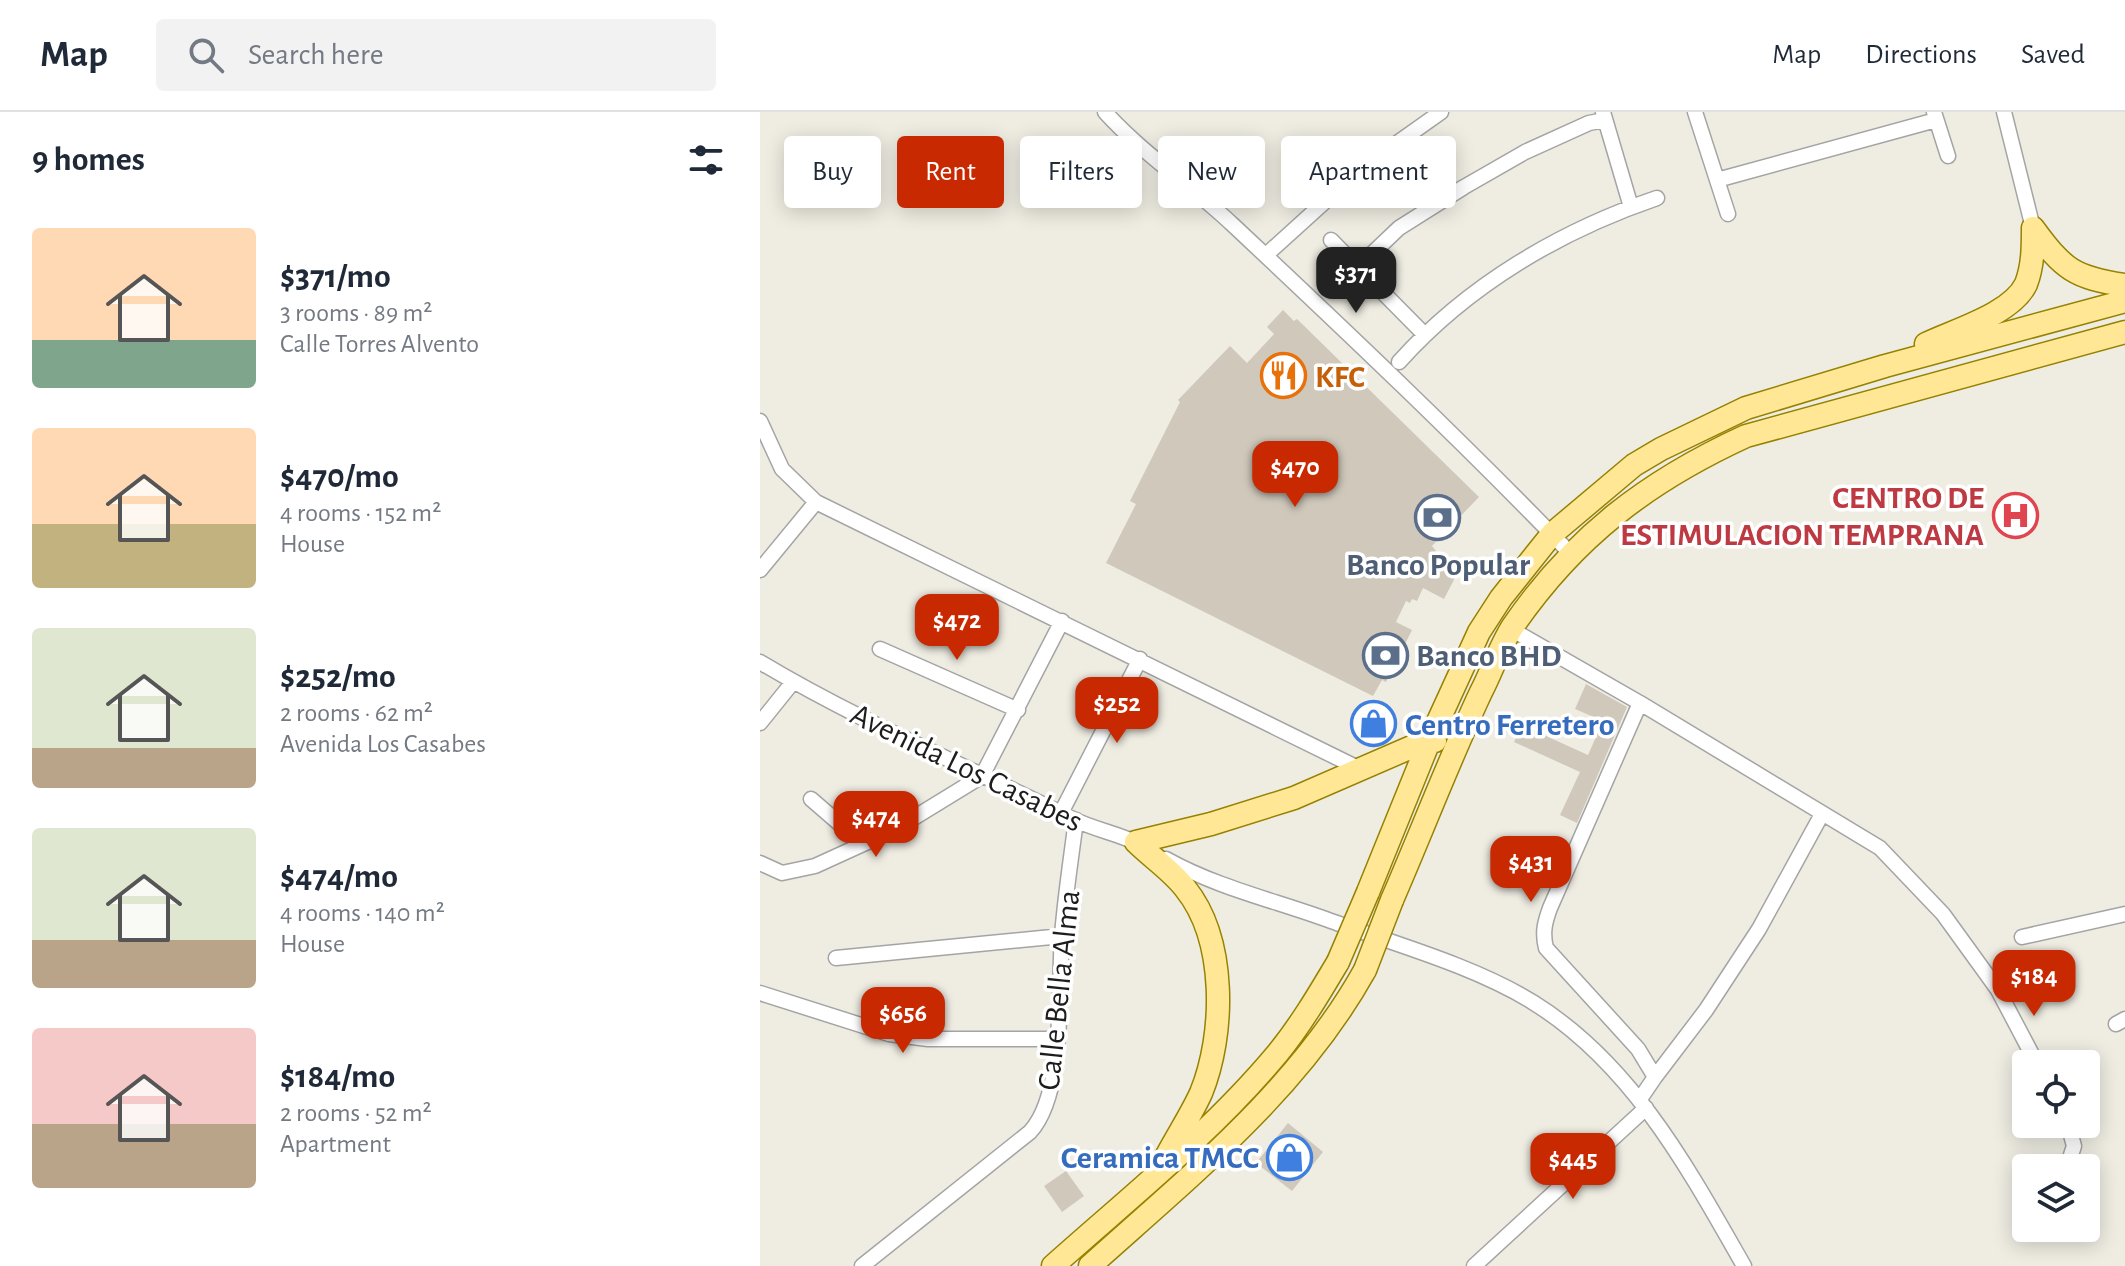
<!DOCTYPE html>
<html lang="en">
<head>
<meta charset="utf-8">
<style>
	:root { --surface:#fff; --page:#f2f2f3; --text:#1f2937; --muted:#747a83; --line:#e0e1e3; --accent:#c92900 }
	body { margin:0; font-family:"Alegreya Sans",sans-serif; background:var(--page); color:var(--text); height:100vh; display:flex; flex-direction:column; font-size:30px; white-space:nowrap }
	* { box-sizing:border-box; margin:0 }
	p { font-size:26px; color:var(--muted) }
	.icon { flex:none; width:44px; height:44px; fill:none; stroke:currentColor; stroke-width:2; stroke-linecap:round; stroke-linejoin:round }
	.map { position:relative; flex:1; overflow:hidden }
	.drawer { display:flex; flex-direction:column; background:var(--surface); width:760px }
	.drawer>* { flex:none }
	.banner { position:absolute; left:24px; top:24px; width:760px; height:72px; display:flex; gap:16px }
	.fabs { position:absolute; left:1252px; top:938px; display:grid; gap:16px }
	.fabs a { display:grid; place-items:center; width:88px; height:88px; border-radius:8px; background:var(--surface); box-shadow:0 4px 20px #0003; font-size:40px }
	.price { position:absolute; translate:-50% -68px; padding:0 18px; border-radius:16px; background:var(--accent); color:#fff; font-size:26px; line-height:52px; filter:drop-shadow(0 2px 4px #0008) }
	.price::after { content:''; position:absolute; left:50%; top:48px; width:24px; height:18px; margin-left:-12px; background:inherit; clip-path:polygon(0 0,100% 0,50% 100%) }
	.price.current { background:#222; color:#fff }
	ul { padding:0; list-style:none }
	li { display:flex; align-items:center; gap:24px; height:200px; padding:0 32px }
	li span { display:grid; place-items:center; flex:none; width:224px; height:160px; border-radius:8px; color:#555 }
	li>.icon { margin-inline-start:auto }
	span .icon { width:96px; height:96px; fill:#fffc; stroke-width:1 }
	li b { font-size:34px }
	h2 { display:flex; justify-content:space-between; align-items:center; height:96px; padding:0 32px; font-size:34px }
	.tag { padding:0 28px; border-radius:8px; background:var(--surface); box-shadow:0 4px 20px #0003; font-size:28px; line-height:72px }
	.tag.current { background:var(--accent); color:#fff }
	header { display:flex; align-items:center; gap:48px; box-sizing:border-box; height:112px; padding:0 40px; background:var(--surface); border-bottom:2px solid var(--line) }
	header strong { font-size:38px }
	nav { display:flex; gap:44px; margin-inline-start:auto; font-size:28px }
	.search { width:560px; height:72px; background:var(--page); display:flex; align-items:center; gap:20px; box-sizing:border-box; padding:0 28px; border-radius:8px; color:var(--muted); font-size:30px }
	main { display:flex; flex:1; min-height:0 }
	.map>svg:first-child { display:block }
	.building { fill:#cfc8bb }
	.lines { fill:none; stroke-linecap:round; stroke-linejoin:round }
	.street-casing { stroke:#a4a4a4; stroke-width:17 }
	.primary-casing { stroke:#958200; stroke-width:25 }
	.street { stroke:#fff; stroke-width:14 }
	.primary { stroke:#ffe796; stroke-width:22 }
	.primary-bridge-casing { stroke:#958200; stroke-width:25; stroke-linecap:butt }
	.primary-bridge { stroke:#ffe796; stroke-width:22 }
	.labels { text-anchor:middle; stroke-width:7; stroke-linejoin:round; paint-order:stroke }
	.food-label { font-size:32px; font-weight:bold; fill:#c56008; stroke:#fff; text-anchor:start }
	.health-label { font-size:32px; font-weight:bold; fill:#be3a42; stroke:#fff; text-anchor:end }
	.service-label { font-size:32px; font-weight:bold; fill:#4e5e75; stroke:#fff }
	.shop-label { font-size:32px; font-weight:bold; fill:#366cbe; stroke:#fff; text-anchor:start }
	.street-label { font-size:32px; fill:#1d1d1d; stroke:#fff }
</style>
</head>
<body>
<header>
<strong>Map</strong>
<div class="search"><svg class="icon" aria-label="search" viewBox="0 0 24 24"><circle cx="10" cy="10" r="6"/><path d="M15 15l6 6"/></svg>Search here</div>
<nav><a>Map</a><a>Directions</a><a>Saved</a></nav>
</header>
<main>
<section class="drawer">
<h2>9 homes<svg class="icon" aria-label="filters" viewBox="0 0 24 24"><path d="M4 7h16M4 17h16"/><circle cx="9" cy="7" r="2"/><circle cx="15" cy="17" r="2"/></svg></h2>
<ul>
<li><span style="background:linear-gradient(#ffd9b3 70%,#7fa58c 0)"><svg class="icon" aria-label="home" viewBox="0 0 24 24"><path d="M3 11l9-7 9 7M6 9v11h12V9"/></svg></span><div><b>$371/mo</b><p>3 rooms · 89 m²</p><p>Calle Torres Alvento</p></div></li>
<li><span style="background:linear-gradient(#ffd9b3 60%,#c2b280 0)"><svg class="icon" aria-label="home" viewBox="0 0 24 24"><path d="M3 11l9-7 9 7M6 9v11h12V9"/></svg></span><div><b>$470/mo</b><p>4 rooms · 152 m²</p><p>House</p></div></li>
<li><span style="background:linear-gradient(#dfe7d0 75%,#b9a48a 0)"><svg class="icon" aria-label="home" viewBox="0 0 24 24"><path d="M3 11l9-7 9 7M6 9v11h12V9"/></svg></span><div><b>$252/mo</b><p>2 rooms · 62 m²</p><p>Avenida Los Casabes</p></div></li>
<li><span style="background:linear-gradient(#dfe7d0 70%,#b9a48a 0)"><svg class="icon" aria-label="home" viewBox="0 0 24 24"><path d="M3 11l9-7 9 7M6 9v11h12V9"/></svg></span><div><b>$474/mo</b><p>4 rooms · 140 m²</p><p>House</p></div></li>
<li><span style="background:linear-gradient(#f6c9c9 60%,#b9a48a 0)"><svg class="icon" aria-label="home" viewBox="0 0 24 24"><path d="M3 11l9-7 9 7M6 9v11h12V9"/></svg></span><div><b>$184/mo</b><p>2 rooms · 52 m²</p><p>Apartment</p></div></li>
</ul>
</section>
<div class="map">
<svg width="1365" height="1154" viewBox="0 0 1365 1154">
	<rect width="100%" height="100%" fill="#efede2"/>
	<path class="building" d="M 523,198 L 534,209 L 537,207 L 719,385 L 672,434 L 676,439 L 674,443 L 679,446 L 678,450 L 698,460 L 684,487 L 663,476 L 657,489 L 652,487 L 650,491 L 646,489 L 636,510 L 652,518 L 626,570 L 622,568 L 613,584 L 346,451 L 376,392 L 370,389 L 420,290 L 418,288 L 470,234 L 487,251 L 514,222 L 507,215 Z
		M 826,572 L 867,595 L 817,711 L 800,703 L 820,660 L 754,630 L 762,613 L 828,643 L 843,609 L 815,597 Z
		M 609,604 L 627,613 L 621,626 L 602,618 Z
		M 528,1011 L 563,1040 L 532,1079 L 496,1051 Z
		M 306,1059 L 324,1084 L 302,1100 L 284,1074 Z"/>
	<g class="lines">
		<defs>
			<path id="street" d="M 345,0 C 383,42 432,74 473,113 C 587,220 701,328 810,441
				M 843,0 L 871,95
				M 935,0 L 968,102
				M 1174,0 L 1188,44
				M 1244,0 L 1273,116
				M 957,68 L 1176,8
				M 571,128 L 664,222
				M 506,143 L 602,56 L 681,0
				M 598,155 L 639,116 L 704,75 L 765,40 L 829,11 L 845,8
				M 639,250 C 708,173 800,119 897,86
				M 0,309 L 22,357 L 56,390 L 602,658
				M 0,458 L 56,390
				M 751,517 L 880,591 L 1120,736 L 1183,802 L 1238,878 L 1277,952
				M 120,537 L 258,598
				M 0,550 C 100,610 209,655 313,707 C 335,718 361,722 381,733
				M 880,591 L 790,796 C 785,810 782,820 786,836 L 878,937 L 895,965 L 880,987
				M 0,611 L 33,570
				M 51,687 L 103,732
				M 301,701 L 380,547
				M 406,747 C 458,776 517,789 571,809 C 635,832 717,855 774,891 C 872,952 928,1056 984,1154
				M 0,751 L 22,761 L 55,754 L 134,718 L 222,664 L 302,509
				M 1262,825 L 1365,802
				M 76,846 L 302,824
				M 0,881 L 129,922 L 168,927 L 298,927
				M 1356,912 L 1365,907
				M 895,965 L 946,898 L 999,817 L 1062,702
				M 1308,1012 L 1314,1034 L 1311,1043
				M 102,1154 L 270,1020 C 306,981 298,876 302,824 C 305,785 311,747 316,708
				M 714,1154 L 886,996"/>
			<path id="primary" d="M 1273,116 C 1303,157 1314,166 1365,173
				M 1166,232 C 1195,218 1252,202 1266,172 C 1273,154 1273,135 1273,116
				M 376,730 C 391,745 412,759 425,776 C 467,828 465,922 441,981 C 431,1003 417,1024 406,1045
				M 376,730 L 451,712 L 534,686 L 670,627 L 675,629
				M 608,780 L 670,627 L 719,520 L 741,486 L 792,422 L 874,353 L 901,337 L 986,296 L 1125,254 L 1365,189
				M 632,788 C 662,719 689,648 721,580 C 732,559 740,534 753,514 C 815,424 888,369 986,324 L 1365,220
				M 293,1154 C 369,1086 451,1021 517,942 C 540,914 559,882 578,850
				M 330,1154 C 430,1064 539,977 605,858"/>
		</defs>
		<use href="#street" class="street-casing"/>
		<use href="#primary" class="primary-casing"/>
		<use href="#street" class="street"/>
		<use href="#primary" class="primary"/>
		<defs>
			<path id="primary-bridge" d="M 578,850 L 608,780
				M 605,858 L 632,788"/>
		</defs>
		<use href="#primary-bridge" class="primary-bridge-casing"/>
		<use href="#primary-bridge" class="primary-bridge"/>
	</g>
	<defs>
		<symbol id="restaurant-ring" viewBox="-11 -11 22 22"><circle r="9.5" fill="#fff" stroke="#e8710a" stroke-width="1.5"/><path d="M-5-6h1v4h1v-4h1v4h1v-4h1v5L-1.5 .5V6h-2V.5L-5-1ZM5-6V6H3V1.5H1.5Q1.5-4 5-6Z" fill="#e8710a"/></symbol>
		<symbol id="hospital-ring" viewBox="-11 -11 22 22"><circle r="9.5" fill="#fff" stroke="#e0444e" stroke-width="1.5"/><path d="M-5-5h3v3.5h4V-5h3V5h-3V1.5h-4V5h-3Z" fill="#e0444e"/></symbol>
		<symbol id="bank-ring" viewBox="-11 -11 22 22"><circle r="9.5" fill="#fff" stroke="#5c6f8a" stroke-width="1.5"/><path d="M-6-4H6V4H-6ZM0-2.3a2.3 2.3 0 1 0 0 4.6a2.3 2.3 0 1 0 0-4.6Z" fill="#5c6f8a"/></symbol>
		<symbol id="shop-ring" viewBox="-11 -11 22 22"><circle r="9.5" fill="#fff" stroke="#3f7fe0" stroke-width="1.5"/><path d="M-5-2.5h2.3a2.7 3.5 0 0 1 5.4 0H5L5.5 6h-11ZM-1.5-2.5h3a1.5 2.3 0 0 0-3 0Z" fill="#3f7fe0"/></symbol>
	</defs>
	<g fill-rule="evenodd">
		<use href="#restaurant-ring" x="498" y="238" width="51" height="51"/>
		<use href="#hospital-ring" x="1230" y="378" width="51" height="51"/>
		<use href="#bank-ring" x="652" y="380" width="51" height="51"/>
		<use href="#bank-ring" x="600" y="518" width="51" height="51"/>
		<use href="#shop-ring" x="588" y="586" width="51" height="51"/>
		<use href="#shop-ring" x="504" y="1020" width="51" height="51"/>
	</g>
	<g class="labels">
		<g class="food-label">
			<text x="555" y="275">KFC</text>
		</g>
		<g class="health-label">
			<text x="1224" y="396">CENTRO DE<tspan x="1224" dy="37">ESTIMULACION TEMPRANA</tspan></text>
		</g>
		<g class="service-label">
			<text x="678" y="463">Banco Popular</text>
			<text x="656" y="554" text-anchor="start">Banco BHD</text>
		</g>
		<g class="shop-label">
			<text x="645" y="623">Centro Ferretero</text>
			<text x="499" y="1056" text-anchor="end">Ceramica TMCC</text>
		</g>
		<g class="street-label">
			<text transform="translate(207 655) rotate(26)" y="11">Avenida Los Casabes</text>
			<text transform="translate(298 878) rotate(-84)" y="11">Calle Bella Alma</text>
		</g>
	</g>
</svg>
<div class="fabs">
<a><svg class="icon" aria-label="locate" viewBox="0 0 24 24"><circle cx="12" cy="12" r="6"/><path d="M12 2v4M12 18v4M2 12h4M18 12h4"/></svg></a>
<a><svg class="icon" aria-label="layers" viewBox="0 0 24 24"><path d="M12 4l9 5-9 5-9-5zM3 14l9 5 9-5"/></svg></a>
</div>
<b class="price current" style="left:596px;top:203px">$371</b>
<b class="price" style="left:535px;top:397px">$470</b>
<b class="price" style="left:197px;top:550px">$472</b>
<b class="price" style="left:357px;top:633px">$252</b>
<b class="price" style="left:116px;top:747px">$474</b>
<b class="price" style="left:771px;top:792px">$431</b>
<b class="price" style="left:1274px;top:906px">$184</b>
<b class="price" style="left:143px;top:943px">$656</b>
<b class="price" style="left:813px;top:1089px">$445</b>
<div class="banner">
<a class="tag">Buy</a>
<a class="tag current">Rent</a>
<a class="tag">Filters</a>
<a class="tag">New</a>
<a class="tag">Apartment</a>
</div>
</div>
</main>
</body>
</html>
